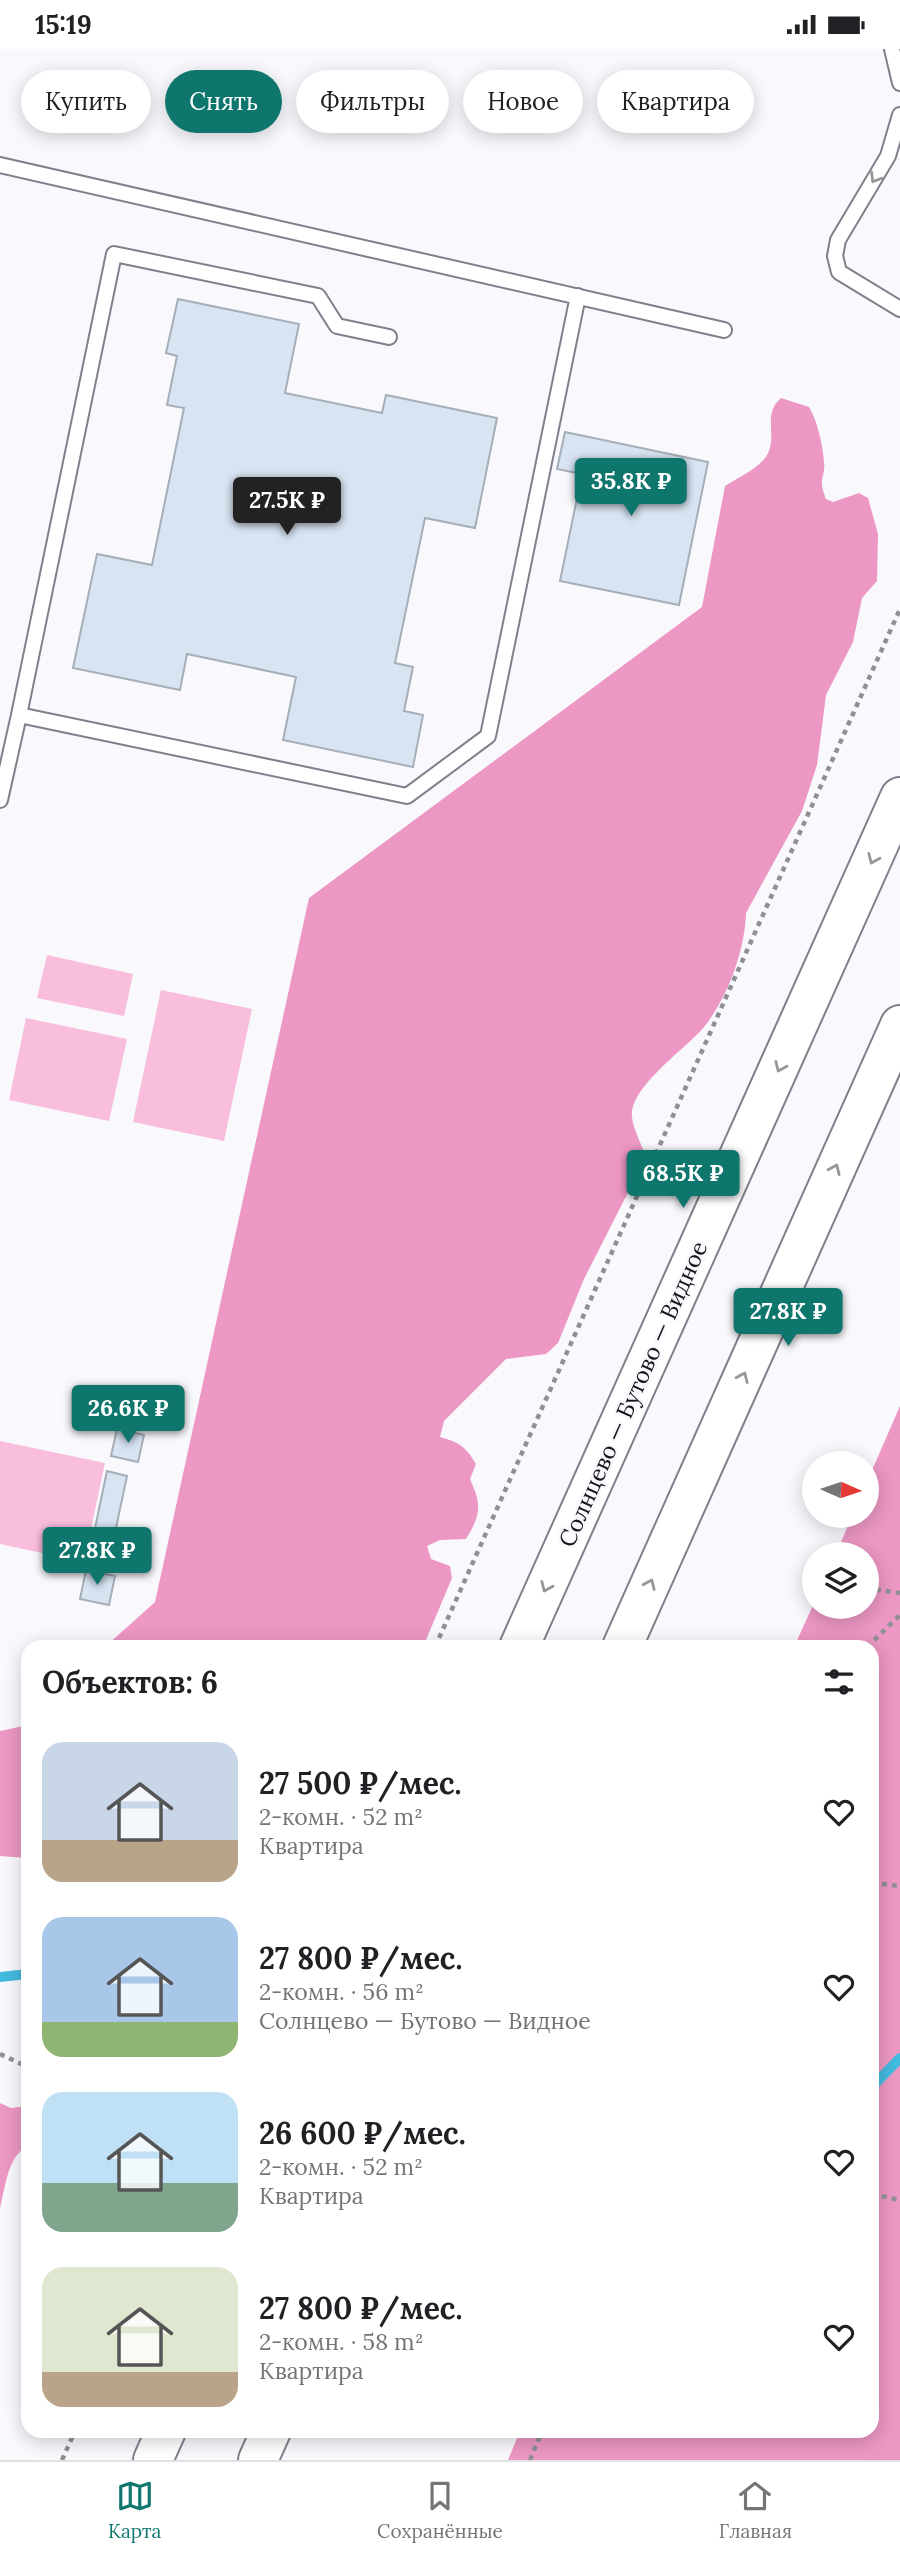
<!DOCTYPE html>
<html lang="ru">
<head>
<meta charset="utf-8">
<style>
	:root { --surface:#fff; --page:#f2f2f2; --text:#202124; --muted:#757577; --line:#e0e0e0; --accent:#0f766e }
	body { margin:0; font-family:Lora,serif; background:var(--page); color:var(--text); height:100vh; display:flex; flex-direction:column; font-size:26px; white-space:nowrap }
	* { box-sizing:border-box; margin:0 }
	p { font-size:23px; color:var(--muted) }
	.icon { flex:none; width:38px; height:38px; fill:none; stroke:currentColor; stroke-width:2; stroke-linecap:round; stroke-linejoin:round }
	.map { position:relative; flex:1; overflow:hidden }
	.details { position:absolute; left:21px; top:1591px; width:858px; height:798px; display:flex; flex-direction:column; background:var(--surface); border-radius:21px; box-shadow:0 4px 18px #0003 }
	.details>* { flex:none }
	.banner { position:absolute; left:21px; top:21px; width:859px; height:63px; display:flex; gap:14px }
	.needle { width:46px; rotate:93deg }
	.tools { position:absolute; left:802px; top:1402px; display:grid; gap:14px }
	.tools a { display:grid; place-items:center; width:77px; height:77px; border-radius:50%; background:var(--surface); box-shadow:0 4px 18px #0003; font-size:35px }
	.price { position:absolute; translate:-50% -60px; padding:0 16px; border-radius:7px; background:var(--accent); color:#fff; font-size:23px; line-height:46px; filter:drop-shadow(0 2px 4px #0008) }
	.price::after { content:''; position:absolute; left:50%; top:42px; width:21px; height:16px; margin-left:-10px; background:inherit; clip-path:polygon(0 0,100% 0,50% 100%) }
	.price.current { background:#222; color:#fff }
	ul { padding:0; list-style:none }
	li { display:flex; align-items:center; gap:21px; height:175px; padding:0 21px }
	li span { display:grid; place-items:center; flex:none; width:196px; height:140px; border-radius:21px; color:#555 }
	li>.icon { margin-inline-start:auto }
	span .icon { width:84px; height:84px; fill:#fffc; stroke-width:1 }
	li b { font-size:30px }
	h2 { display:flex; justify-content:space-between; align-items:center; height:84px; padding:0 21px; font-size:30px }
	.chip { padding:0 24px; border-radius:32px; background:var(--surface); box-shadow:0 4px 18px #0003; font-size:24px; line-height:63px }
	.chip.current { background:var(--accent); color:#fff }
	.status { display:flex; justify-content:space-between; align-items:center; height:49px; padding:0 35px; background:var(--surface); direction:ltr }
	.status svg { height:19px; fill:currentColor }
	.tabs { display:flex; justify-content:space-around; align-items:center; height:98px; border-top:2px solid var(--line); background:var(--surface); font-size:19px; color:var(--muted) }
	.tabs a { display:grid; justify-items:center; gap:4px }
	.tabs .current { color:var(--accent) }
	.map>svg:first-child { display:block }
	.green { fill:#fabedd }
	.forest { fill:#ec97c4 }
	.lines { fill:none; stroke-linecap:round; stroke-linejoin:round }
	.stream { stroke:#43badf; stroke-width:10 }
	.building { fill:#d8e4f2; stroke:#a6aeb8; stroke-width:2 }
	.lane-casing { stroke:#7f808b; stroke-width:18 }
	.secondary-casing { stroke:#7f808b; stroke-width:42 }
	.path { stroke:#909094; stroke-width:4.5; stroke-dasharray:5 5; stroke-linecap:butt }
	.lane { stroke:#fff; stroke-width:14 }
	.secondary { stroke:#fff; stroke-width:38 }
	.oneway { stroke:#979798 }
	.labels { text-anchor:middle; stroke-width:5; stroke-linejoin:round; paint-order:stroke }
	.street-label { font-size:23px; fill:#17171b; stroke:#f8f8fd }
</style>
</head>
<body>
<div class="status"><b>15:19</b><svg viewBox="0 0 49 12"><path d="M0 12V9h3v3zM5 12V6h3v6zM10 12V3h3v9zM15 12V0h3v12zM26 1h20v11H26zM47 4h2v5h-2z"/></svg></div>
<div class="map">
<svg width="900" height="2411" viewBox="0 0 900 2411">
	<rect width="100%" height="100%" fill="#f8f8fd"/>
	<path class="green" d="M 47,906 L 133,925 L 124,967 L 37,949 Z
		M 161,941 L 252,960 L 224,1092 L 133,1073 Z
		M 26,969 L 127,990 L 109,1072 L 9,1051 Z
		M 0,1392 L 105,1414 L 84,1513 L 0,1495 Z"/>
	<path class="forest" d="M 781,349 L 809,358 C 818,373 822,394 824,412 C 826,429 817,428 826,450 L 833,453 L 859,444 L 868,449 L 878,485 L 877,532 L 862,549 L 853,593 L 826,646 L 817,716 L 802,762 L 746,864 C 745,901 728,948 704,978 C 686,1000 629,1038 632,1068 C 633,1080 642,1096 646,1108 L 584,1230 L 558,1294 L 546,1305 L 506,1310 L 444,1372 L 440,1388 C 459,1393 466,1398 476,1415 L 470,1430 C 482,1457 481,1465 466,1490 L 440,1491 L 427,1497 L 431,1510 L 450,1517 L 452,1529 L 423,1598 L 105,1598 L 155,1553 L 309,849 L 702,558 L 725,437 C 739,428 763,418 769,402 C 776,382 763,365 781,349 Z
		M 900,1357 L 900,2411 L 508,2411 L 520,2382 L 872,2382 L 872,1598 L 794,1598 L 814,1554 L 814,1558 L 866,1558 L 866,1505 L 836,1505 L 852,1467 L 866,1466 L 866,1435 Z
		M 28,1676 L 28,1809 L 0,1807 L 0,1682 Z
		M 0,2054 L 11,2059 L 28,2057 L 28,2096 C 7,2109 6,2136 0,2159 Z"/>
	<g class="lines">
		<path class="stream" d="M 0,1928 L 28,1925
			M 872,2038 L 900,2009"/>
	</g>
	<path class="building" d="M 178,250 L 299,275 L 285,344 L 382,364 L 386,346 L 497,369 L 475,479 L 425,469 L 395,614 L 413,618 L 404,662 L 423,666 L 413,718 L 283,691 L 296,628 L 187,605 L 180,641 L 73,619 L 97,505 L 152,516 L 184,359 L 167,356 L 177,307 L 166,304 Z
		M 565,383 L 708,413 L 679,556 L 560,532 L 582,425 L 557,420 Z
		M 117,1380 L 144,1386 L 138,1413 L 111,1407 Z
		M 107,1422 L 127,1427 L 110,1507 L 90,1503 Z
		M 86,1521 L 115,1527 L 109,1556 L 80,1550 Z"/>
	<g class="lines">
		<defs>
			<path id="lane" d="M 892,0 L 900,34
				M 900,66 L 888,107 L 838,191 L 835,207 L 839,223 L 900,260
				M 0,116 L 724,281
				M 389,288 L 337,277 L 318,247 L 114,205 L 19,666 L 407,747 L 488,687 L 578,247
				M 0,751 L 19,666"/>
			<path id="secondary" d="M 519,1598 L 900,748
				M 622,1598 L 900,976
				M 153,2411 L 166,2382
				M 258,2411 L 271,2382"/>
		</defs>
		<use href="#lane" class="lane-casing"/>
		<use href="#secondary" class="secondary-casing"/>
		<path class="path" d="M 866,1539 L 900,1544
			M 435,1598 L 900,560
			M 867,1598 L 900,1566
			M 872,1834 L 900,1837
			M 0,2005 L 28,2018
			M 872,2145 L 900,2151
			M 62,2411 L 75,2382
			M 530,2411 L 542,2382"/>
		<use href="#lane" class="lane"/>
		<use href="#secondary" class="secondary"/>
	</g>
	<defs><path id="oneway-chevron" d="M-2-3.5L2.5 0L-2 3.5" fill="none" stroke-width="1.6" stroke-linecap="round" stroke-linejoin="round" transform="scale(1.75)"/></defs>
	<g class="oneway">
		<use href="#oneway-chevron" transform="translate(875 129) rotate(121)"/>
		<use href="#oneway-chevron" transform="translate(873 810) rotate(114)"/>
		<use href="#oneway-chevron" transform="translate(780 1018) rotate(114)"/>
		<use href="#oneway-chevron" transform="translate(835 1120) rotate(-66)"/>
		<use href="#oneway-chevron" transform="translate(743 1328) rotate(-66)"/>
		<use href="#oneway-chevron" transform="translate(650 1535) rotate(-66)"/>
		<use href="#oneway-chevron" transform="translate(546 1538) rotate(114)"/>
	</g>
	<g class="labels">
		<g class="street-label">
			<text transform="translate(633 1345) rotate(-66)" y="8">Солнцево — Бутово — Видное</text>
		</g>
	</g>
</svg>
<div class="tools">
<a><svg class="needle" viewBox="-14 -14 28 28"><path d="M0-13l5 13h-10z" fill="#e53935"/><path d="M0 13l5-13h-10z" fill="#757577"/></svg></a>
<a><svg class="icon" aria-label="layers" viewBox="0 0 24 24"><path d="M12 4l9 5-9 5-9-5zM3 14l9 5 9-5"/></svg></a>
</div>
<b class="price" style="left:631px;top:469px">35.8K ₽</b>
<b class="price current" style="left:287px;top:488px">27.5K ₽</b>
<b class="price" style="left:683px;top:1161px">68.5K ₽</b>
<b class="price" style="left:788px;top:1299px">27.8K ₽</b>
<b class="price" style="left:128px;top:1396px">26.6K ₽</b>
<b class="price" style="left:97px;top:1538px">27.8K ₽</b>
<div class="banner">
<a class="chip">Купить</a>
<a class="chip current">Снять</a>
<a class="chip">Фильтры</a>
<a class="chip">Новое</a>
<a class="chip">Квартира</a>
</div>
<section class="details">
<h2>Объектов: 6<svg class="icon" aria-label="filters" viewBox="0 0 24 24"><path d="M4 7h16M4 17h16"/><circle cx="9" cy="7" r="2"/><circle cx="15" cy="17" r="2"/></svg></h2>
<ul>
<li><span style="background:linear-gradient(#c9d6e8 70%,#b9a48a 0)"><svg class="icon" aria-label="home" viewBox="0 0 24 24"><path d="M3 11l9-7 9 7M6 9v11h12V9"/></svg></span><div><b>27 500 ₽/мес.</b><p>2-комн. · 52 m²</p><p>Квартира</p></div><svg class="icon" aria-label="heart" viewBox="0 0 24 24"><path d="M12 20l-8-8c-3-5 5-10 8-4 3-6 11-1 8 4z"/></svg></li>
<li><span style="background:linear-gradient(#a9c7e8 75%,#8fb573 0)"><svg class="icon" aria-label="home" viewBox="0 0 24 24"><path d="M3 11l9-7 9 7M6 9v11h12V9"/></svg></span><div><b>27 800 ₽/мес.</b><p>2-комн. · 56 m²</p><p>Солнцево — Бутово — Видное</p></div><svg class="icon" aria-label="heart" viewBox="0 0 24 24"><path d="M12 20l-8-8c-3-5 5-10 8-4 3-6 11-1 8 4z"/></svg></li>
<li><span style="background:linear-gradient(#bfe0f5 65%,#7fa58c 0)"><svg class="icon" aria-label="home" viewBox="0 0 24 24"><path d="M3 11l9-7 9 7M6 9v11h12V9"/></svg></span><div><b>26 600 ₽/мес.</b><p>2-комн. · 52 m²</p><p>Квартира</p></div><svg class="icon" aria-label="heart" viewBox="0 0 24 24"><path d="M12 20l-8-8c-3-5 5-10 8-4 3-6 11-1 8 4z"/></svg></li>
<li><span style="background:linear-gradient(#dfe7d0 75%,#b9a48a 0)"><svg class="icon" aria-label="home" viewBox="0 0 24 24"><path d="M3 11l9-7 9 7M6 9v11h12V9"/></svg></span><div><b>27 800 ₽/мес.</b><p>2-комн. · 58 m²</p><p>Квартира</p></div><svg class="icon" aria-label="heart" viewBox="0 0 24 24"><path d="M12 20l-8-8c-3-5 5-10 8-4 3-6 11-1 8 4z"/></svg></li>
</ul>
</section>
</div>
<nav class="tabs">
<a class="current"><svg class="icon" aria-label="map" viewBox="0 0 24 24"><path d="M3 6l6-2 6 2 6-2v14l-6 2-6-2-6 2zM9 4v14M15 6v14"/></svg>Карта</a>
<a><svg class="icon" aria-label="saved" viewBox="0 0 24 24"><path d="M7 4h10v16l-5-4-5 4z"/></svg>Сохранённые</a>
<a><svg class="icon" aria-label="home" viewBox="0 0 24 24"><path d="M3 11l9-7 9 7M6 9v11h12V9"/></svg>Главная</a>
</nav>
</body>
</html>
